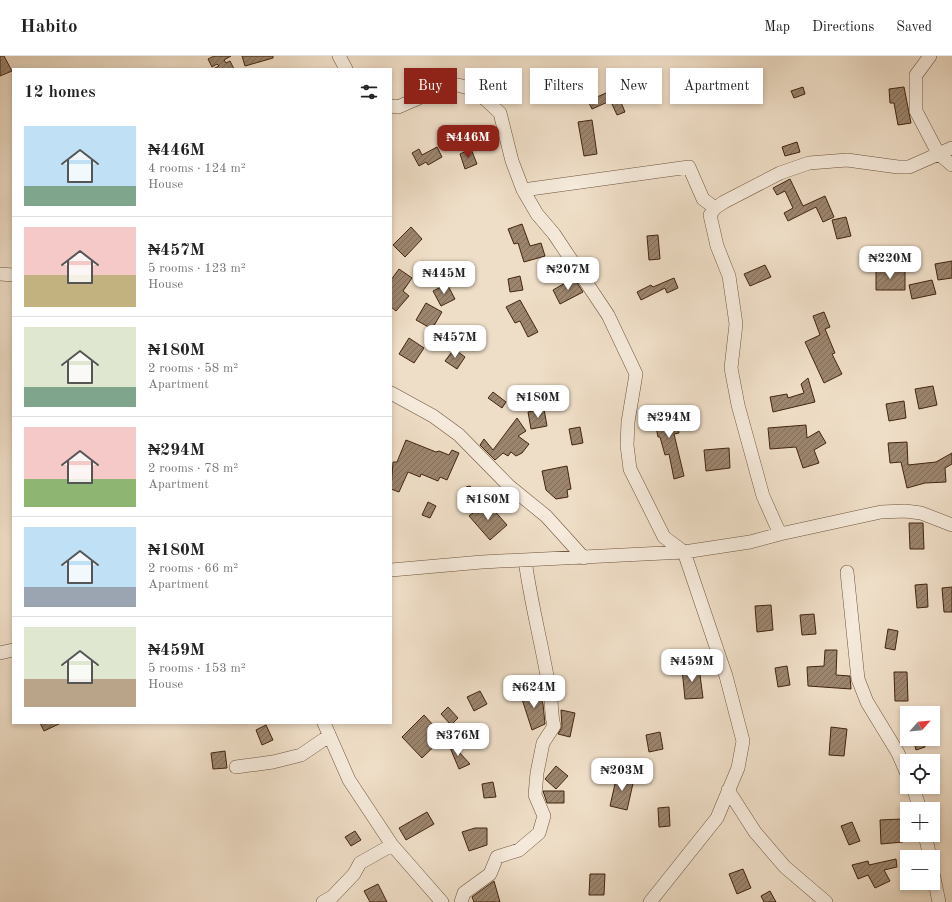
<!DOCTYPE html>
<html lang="en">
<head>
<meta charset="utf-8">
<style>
	:root { --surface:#fff; --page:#f6f6f6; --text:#222; --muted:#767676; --line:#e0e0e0; --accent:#8f2418 }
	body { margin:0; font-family:"Old Standard TT",serif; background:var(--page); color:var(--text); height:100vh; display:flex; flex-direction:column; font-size:15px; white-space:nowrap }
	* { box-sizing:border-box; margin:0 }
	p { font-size:13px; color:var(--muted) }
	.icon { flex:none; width:22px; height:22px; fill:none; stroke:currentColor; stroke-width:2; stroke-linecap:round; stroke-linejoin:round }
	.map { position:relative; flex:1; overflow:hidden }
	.details { position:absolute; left:12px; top:12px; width:380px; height:656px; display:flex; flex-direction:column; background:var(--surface); border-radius:0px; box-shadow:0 2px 6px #0003 }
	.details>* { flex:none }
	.top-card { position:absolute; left:404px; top:12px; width:380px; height:36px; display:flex; gap:8px }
	.needle { width:26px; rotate:63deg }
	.controls { position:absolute; left:900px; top:650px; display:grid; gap:8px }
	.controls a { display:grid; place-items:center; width:40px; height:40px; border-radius:0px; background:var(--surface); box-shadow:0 2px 6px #0003; font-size:20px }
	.price { position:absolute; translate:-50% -34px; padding:0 9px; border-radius:8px; background:#fff; color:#222; font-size:13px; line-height:26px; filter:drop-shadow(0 1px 2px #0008) }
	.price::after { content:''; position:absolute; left:50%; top:24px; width:12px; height:9px; margin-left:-6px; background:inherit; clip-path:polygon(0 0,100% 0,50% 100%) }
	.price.active { background:var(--accent); color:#fff }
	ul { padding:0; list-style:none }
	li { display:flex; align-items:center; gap:12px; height:100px; padding:0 12px }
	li+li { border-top:1px solid var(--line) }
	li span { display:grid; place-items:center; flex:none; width:112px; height:80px; border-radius:0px; color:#555 }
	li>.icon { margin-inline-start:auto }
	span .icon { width:48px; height:48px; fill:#fffc; stroke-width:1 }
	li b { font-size:17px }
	h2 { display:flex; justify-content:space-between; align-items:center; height:48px; padding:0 12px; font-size:17px }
	.tag { padding:0 14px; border-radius:0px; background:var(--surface); box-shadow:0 2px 6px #0003; font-size:14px; line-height:36px }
	.tag.active { background:var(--accent); color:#fff }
	header { display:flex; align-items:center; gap:24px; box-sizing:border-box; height:56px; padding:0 20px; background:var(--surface); border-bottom:1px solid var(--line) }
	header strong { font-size:19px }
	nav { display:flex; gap:22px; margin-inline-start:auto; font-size:14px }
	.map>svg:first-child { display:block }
	.building { fill:url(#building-hatch); stroke:#43250e }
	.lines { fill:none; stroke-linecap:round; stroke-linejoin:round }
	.minor-casing { stroke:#6e533c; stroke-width:14 }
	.minor { stroke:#f5eadb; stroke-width:13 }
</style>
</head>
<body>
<header>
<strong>Habito</strong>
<nav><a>Map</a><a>Directions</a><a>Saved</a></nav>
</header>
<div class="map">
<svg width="952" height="846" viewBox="0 0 952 846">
	<defs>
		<pattern id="building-hatch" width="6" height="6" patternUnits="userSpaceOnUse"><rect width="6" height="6" fill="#9c856e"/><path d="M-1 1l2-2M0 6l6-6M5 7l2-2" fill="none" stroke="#816d59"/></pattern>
	</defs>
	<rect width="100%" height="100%" fill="#efdec7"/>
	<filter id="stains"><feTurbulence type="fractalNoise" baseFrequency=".005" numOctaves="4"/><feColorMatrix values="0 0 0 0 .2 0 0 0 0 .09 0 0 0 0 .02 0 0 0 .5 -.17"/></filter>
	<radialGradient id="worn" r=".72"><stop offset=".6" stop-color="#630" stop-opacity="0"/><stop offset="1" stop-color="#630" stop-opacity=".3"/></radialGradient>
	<path class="building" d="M 0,0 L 4,0 L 12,15 L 0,20 Z
		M 214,0 L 231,0 L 224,4 L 226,7 L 230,5 L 234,13 L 213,13 L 219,10 L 217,8 L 212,11 L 208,3 Z
		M 242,0 L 273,0 L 273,2 L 245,10 Z
		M 803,31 L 805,38 L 794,42 L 791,35 Z
		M 904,31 L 911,67 L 898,69 L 894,47 L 890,47 L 889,33 Z
		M 606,37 L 610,45 L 592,53 L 588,45 Z
		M 620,44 L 625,56 L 617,59 L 612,48 Z
		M 592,64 L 597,98 L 584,100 L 578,66 Z
		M 477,82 L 479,89 L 467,92 L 465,85 Z
		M 797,86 L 800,96 L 785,100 L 782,91 Z
		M 437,91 L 442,101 L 428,109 L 426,106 L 419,110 L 412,97 L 419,93 L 422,99 Z
		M 471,93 L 477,108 L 465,113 L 460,98 Z
		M 790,123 L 803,150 L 825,140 L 834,161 L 823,166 L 816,151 L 788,165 L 784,157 L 793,152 L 785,135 L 777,139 L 773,132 Z
		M 846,161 L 851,180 L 837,183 L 832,164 Z
		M 522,168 L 530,190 L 541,187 L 545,200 L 524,206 L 518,187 L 514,188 L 508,173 Z
		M 411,171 L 422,183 L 405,201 L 393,189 Z
		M 658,179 L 660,203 L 649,204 L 647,180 Z
		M 952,205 L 952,222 L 938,224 L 935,208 Z
		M 765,209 L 771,221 L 750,230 L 744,218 Z
		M 399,213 L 412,222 L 403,235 L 409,240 L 396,255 L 391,251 L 391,224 Z
		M 876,215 L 905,215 L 905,234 L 876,234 Z
		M 520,220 L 523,234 L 510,236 L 508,223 Z
		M 574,222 L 583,236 L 560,248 L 553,234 Z
		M 674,222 L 678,232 L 667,237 L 665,232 L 641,244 L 637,236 L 651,229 L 653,231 Z
		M 932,224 L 936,238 L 912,243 L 909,229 Z
		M 447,228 L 455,243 L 441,250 L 433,235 Z
		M 520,244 L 538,276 L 528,281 L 520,265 L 515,267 L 506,251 Z
		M 426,247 L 442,256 L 432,273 L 416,264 Z
		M 824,256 L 830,271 L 825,273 L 835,297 L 832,298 L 842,318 L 824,327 L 805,286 L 820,279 L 813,260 Z
		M 409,282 L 424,292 L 414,307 L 399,298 Z
		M 454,293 L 465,301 L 457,313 L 445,305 Z
		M 808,322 L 815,346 L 773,356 L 770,341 L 787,338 L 788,342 L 804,337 L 801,328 Z
		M 933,330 L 937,349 L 919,353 L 915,333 Z
		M 493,336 L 506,346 L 502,352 L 488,342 Z
		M 904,345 L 906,362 L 889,365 L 886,348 Z
		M 544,353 L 547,370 L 531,373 L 528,356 Z
		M 674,354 L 679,377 L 674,378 L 684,420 L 674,423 L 669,398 L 665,399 L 660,381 L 658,381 L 653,357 Z
		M 517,362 L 526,375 L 518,380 L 529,388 L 522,397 L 516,400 L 511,396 L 508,400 L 503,397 L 495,404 L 480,389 L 484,383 L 493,394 Z
		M 806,369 L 807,382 L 819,375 L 826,387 L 814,394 L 819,407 L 803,412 L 796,391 L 770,393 L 768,372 Z
		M 580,371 L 583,387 L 572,389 L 569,373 Z
		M 406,384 L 436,396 L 439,395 L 449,399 L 452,394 L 459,397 L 447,424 L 440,421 L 438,425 L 421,418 L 420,421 L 408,416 L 399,436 L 391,433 L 393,406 L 397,406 Z
		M 907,386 L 908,409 L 936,406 L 952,397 L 952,408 L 945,412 L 946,426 L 925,427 L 907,432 L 901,406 L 890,407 L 888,387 Z
		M 729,392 L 730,412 L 706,415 L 704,394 Z
		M 567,410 L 571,433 L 567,434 L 568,441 L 556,443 L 546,434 L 542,415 Z
		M 470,430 L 477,437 L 471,448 L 460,441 L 466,431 Z
		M 428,446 L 436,450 L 430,462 L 422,459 Z
		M 485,448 L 491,451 L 507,469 L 490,484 L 469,460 Z
		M 909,467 L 923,467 L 924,493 L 910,493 Z
		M 927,528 L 928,551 L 917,552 L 915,529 Z
		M 952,531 L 952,556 L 944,556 L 942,532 Z
		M 771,549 L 773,574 L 757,576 L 755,550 Z
		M 814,558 L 816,578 L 802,579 L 800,559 Z
		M 888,573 L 898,575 L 895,594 L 885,592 Z
		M 825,594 L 837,594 L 836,619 L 850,620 L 851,633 L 808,630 L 807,611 L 824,610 Z
		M 787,610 L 790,629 L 778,631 L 775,612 Z
		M 699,611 L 703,642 L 685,643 L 682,613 Z
		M 894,616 L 907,616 L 908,645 L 895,645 Z
		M 480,635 L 487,648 L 474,655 L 467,641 Z
		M 539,635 L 543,648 L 545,668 L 532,674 L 521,640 Z
		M 448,651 L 458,662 L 451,669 L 441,658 Z
		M 561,654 L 575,657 L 570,681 L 558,678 L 562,671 Z
		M 424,659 L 444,681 L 422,702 L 402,681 Z
		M 40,667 L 61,667 L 44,675 Z
		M 266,669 L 273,684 L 262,689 L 256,674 Z
		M 831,671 L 847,673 L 844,700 L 829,699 Z
		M 660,676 L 663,693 L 649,696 L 646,679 Z
		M 446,682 L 470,708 L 459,713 Z
		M 913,683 L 923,683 L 925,691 L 916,694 Z
		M 225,695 L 227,712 L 213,713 L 211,697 Z
		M 556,710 L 568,720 L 556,733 L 545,723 Z
		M 617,719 L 634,723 L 627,754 L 610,750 Z
		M 493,726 L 496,741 L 484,742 L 482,728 Z
		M 543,735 L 564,735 L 564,747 L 547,747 Z
		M 669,751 L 670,770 L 659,771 L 658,752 Z
		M 427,756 L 434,768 L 406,784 L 399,772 Z
		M 902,763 L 903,786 L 881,788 L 880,764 Z
		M 852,766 L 860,785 L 849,789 L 841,770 Z
		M 475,772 L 487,772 L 487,789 L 469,795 L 462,776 Z
		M 355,775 L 361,784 L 351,790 L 345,781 Z
		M 896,803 L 897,811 L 884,814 L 890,825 L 875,832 L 868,819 L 858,823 L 852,809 L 868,805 L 869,809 Z
		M 743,813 L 751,832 L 737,838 L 729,818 Z
		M 590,818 L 605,818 L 604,839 L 589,839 Z
		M 494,825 L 500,846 L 474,846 L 472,841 Z
		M 378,828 L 387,846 L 370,846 L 364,835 Z
		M 770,835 L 776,846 L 764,846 L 761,840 Z"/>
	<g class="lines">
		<defs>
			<path id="minor" d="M 339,0 L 346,13
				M 930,0 L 916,19 L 916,55 L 938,97 L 952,109
				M 391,50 L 398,51 L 444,31 L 458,29 L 468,32 L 485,43 L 500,57 L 512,105 L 523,134 L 537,158 L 554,178 L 608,259 L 636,318 L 628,366 L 627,389 L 630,413 L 664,481 L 684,496 L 726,620 L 743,685 L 738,712 L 717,762 L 650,846
				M 523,134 L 689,111 L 703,143 L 715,152
				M 0,218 L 13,219
				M 391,337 L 433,360 L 459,379 L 509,430 L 546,460 L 584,502
				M 780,478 L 763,440 L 738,349 L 731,312 L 736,268 L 729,220 L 717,190 L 710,159 L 715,152 L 724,146 L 780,117 L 809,107 L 847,104 L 898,111 L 909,111 L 952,92
				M 391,514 L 482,506 L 684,496 L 750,486 L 780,478 L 881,456 L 905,455 L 921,457 L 952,469
				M 847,516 L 858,623 L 867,646 L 898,697 L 907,718
				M 0,597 L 13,594
				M 324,667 L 349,724 L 392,789 L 442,846
				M 236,711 L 273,706 L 301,699 L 329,680
				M 913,731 L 920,753
				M 728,734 L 755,776 L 785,811 L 826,846
				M 925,779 L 930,801
				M 933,817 L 939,846
				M 323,846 L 332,841 L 354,818 L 360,807 L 392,789
				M 461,846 L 464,837 L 490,818 L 497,801 L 519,794 L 539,777 L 544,760 L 535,739 L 537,717 L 543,687 L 554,670 C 551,659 552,648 550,637 C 543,592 531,549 525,504"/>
		</defs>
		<use href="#minor" class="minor-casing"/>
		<use href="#minor" class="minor"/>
	</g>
	<rect width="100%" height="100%" filter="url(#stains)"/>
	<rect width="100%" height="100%" fill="url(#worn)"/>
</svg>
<div class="controls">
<a><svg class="needle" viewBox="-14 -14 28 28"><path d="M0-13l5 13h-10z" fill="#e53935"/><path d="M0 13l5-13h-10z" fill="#767676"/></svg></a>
<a><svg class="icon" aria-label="locate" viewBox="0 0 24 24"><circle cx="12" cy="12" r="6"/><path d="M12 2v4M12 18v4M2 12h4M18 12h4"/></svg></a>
<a>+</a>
<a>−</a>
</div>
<b class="price active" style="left:468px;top:103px">₦446M</b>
<b class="price" style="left:890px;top:224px">₦220M</b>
<b class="price" style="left:568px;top:235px">₦207M</b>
<b class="price" style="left:444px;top:239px">₦445M</b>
<b class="price" style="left:455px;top:303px">₦457M</b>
<b class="price" style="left:538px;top:363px">₦180M</b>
<b class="price" style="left:669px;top:383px">₦294M</b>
<b class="price" style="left:488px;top:465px">₦180M</b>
<b class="price" style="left:692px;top:627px">₦459M</b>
<b class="price" style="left:534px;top:653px">₦624M</b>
<b class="price" style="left:458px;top:701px">₦376M</b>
<b class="price" style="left:622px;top:736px">₦203M</b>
<div class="top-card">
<a class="tag active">Buy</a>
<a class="tag">Rent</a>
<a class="tag">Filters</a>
<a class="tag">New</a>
<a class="tag">Apartment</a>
</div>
<section class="details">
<h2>12 homes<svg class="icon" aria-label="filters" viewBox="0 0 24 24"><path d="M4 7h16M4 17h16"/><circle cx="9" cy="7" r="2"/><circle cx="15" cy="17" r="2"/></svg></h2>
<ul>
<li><span style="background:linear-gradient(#bfe0f5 75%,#7fa58c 0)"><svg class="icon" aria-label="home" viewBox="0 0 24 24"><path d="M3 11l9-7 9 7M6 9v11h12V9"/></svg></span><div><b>₦446M</b><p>4 rooms · 124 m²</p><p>House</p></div></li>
<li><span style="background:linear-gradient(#f6c9c9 60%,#c2b280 0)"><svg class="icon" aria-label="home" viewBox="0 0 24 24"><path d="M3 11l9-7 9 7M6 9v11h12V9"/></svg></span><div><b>₦457M</b><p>5 rooms · 123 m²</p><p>House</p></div></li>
<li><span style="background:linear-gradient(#dfe7d0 75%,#7fa58c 0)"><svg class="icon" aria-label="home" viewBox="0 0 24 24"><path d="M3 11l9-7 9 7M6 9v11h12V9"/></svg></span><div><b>₦180M</b><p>2 rooms · 58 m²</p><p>Apartment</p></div></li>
<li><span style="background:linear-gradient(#f6c9c9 65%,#8fb573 0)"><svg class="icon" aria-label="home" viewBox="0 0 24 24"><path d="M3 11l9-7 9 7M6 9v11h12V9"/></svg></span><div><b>₦294M</b><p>2 rooms · 78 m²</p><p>Apartment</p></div></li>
<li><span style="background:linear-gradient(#bfe0f5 75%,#9aa5b1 0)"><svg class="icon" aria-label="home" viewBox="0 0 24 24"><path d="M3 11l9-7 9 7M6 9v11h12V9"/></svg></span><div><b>₦180M</b><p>2 rooms · 66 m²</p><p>Apartment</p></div></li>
<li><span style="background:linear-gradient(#dfe7d0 65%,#b9a48a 0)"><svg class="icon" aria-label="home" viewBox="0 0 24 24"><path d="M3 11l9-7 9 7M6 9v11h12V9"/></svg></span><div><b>₦459M</b><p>5 rooms · 153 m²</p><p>House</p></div></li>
</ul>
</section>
</div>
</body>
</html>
